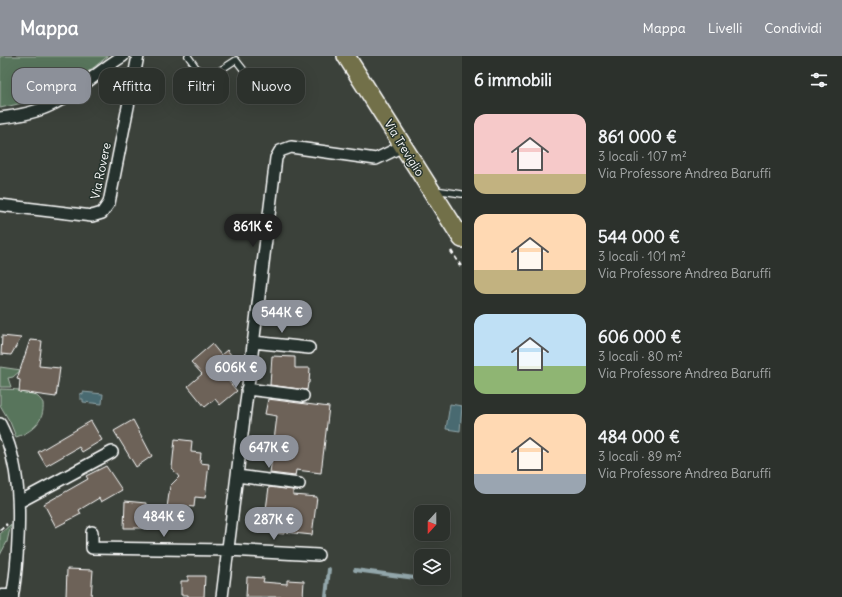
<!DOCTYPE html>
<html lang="it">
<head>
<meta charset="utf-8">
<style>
	:root { --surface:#2c312c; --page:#383d38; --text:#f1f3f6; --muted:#a6a9a9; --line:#484c48; --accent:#8c9099 }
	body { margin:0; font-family:Delius,sans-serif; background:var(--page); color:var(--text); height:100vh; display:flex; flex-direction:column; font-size:15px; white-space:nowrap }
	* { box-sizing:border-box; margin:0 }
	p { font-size:13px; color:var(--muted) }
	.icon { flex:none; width:22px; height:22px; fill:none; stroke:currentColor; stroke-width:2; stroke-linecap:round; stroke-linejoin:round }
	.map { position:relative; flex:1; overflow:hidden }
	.drawer { display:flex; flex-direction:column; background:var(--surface); width:380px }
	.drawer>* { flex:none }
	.banner { position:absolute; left:12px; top:12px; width:380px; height:36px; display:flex; gap:8px }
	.needle { width:26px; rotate:201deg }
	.fabs { position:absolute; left:414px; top:449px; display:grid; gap:8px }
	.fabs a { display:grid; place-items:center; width:36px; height:36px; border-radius:8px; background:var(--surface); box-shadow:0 4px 16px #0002,0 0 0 1px var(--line); font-size:20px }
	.price { position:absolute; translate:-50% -34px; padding:0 9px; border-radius:14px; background:var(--accent); color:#fff; font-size:13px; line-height:26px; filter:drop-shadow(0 1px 2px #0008) }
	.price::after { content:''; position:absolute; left:50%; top:24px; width:12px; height:9px; margin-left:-6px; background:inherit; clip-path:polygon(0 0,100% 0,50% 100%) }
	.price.current { background:#222; color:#fff }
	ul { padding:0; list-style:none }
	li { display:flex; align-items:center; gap:12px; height:100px; padding:0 12px }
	li span { display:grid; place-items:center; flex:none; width:112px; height:80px; border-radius:12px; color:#555 }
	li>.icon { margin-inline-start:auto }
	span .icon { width:48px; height:48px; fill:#fffc; stroke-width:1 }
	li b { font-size:17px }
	h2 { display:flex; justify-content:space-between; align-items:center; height:48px; padding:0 12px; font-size:17px }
	.pill { padding:0 14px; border-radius:12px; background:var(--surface); box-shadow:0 4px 16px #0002,0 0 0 1px var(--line); font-size:14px; line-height:36px }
	.pill.current { background:var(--accent); color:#fff }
	header { display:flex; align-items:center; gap:24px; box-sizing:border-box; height:56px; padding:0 20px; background:var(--accent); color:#fff }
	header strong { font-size:19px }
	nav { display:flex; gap:22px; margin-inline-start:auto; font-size:14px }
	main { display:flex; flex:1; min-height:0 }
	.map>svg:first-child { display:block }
	.green { fill:#58755c; stroke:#acbaae }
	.water { fill:#4a6b71; stroke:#92a6aa }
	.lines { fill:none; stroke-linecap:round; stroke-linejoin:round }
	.stream { stroke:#92a6aa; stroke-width:4 }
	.building { fill:#6d6258; stroke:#fff }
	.service-casing { stroke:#fff; stroke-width:8 }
	.minor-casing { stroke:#fff; stroke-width:14 }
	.tertiary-casing { stroke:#fff; stroke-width:17 }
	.primary-casing { stroke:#fff; stroke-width:20 }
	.path { stroke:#fff; stroke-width:2.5; stroke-dasharray:4 3; stroke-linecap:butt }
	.service { stroke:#26332d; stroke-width:5.5 }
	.minor { stroke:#26332d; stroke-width:11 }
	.tertiary { stroke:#26332d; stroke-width:14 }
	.primary { stroke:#726f4a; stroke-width:17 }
	.labels { text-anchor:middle; stroke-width:3; stroke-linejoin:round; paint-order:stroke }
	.street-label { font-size:12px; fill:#fff; stroke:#26332d }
</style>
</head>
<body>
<header>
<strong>Mappa</strong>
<nav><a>Mappa</a><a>Livelli</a><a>Condividi</a></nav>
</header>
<main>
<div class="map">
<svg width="462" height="541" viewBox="0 0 462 541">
	<rect width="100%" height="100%" fill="#3b413a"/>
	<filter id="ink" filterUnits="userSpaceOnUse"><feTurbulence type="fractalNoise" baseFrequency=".025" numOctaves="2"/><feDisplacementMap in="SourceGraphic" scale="8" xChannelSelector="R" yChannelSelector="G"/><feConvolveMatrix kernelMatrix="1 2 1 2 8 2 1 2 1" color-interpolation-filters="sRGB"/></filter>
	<g filter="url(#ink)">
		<path class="green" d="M 0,0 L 108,0 C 69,32 49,42 0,52 Z
			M 0,311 L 21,314 L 13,321 L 8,322 L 11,331 L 0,331 Z
			M 0,333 C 16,334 34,332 43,347 C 45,365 32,376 16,381 L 10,366 L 0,349 Z
			M 11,468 L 7,486 L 0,499 L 0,478 Z"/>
		<path class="water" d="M 83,336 L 103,338 L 102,348 L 83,346 L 83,343 L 80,343 L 80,337 L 83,338 Z
			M 450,348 L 462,350 L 460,375 L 446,373 Z"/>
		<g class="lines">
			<path class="stream" d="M 355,514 L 430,524
				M 326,541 L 329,513"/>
		</g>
		<path class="building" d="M 2,280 L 21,282 L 11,299 L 1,298 Z
			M 30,284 L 42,285 L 39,310 L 60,312 L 56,341 L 19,336 L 20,324 L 17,323 Z
			M 212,288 L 221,299 L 227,294 L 240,309 L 226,322 L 237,335 L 220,349 L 215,343 L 205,351 L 188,330 L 202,318 L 191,306 Z
			M 272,300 L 295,301 L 295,312 L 310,312 L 309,327 L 308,327 L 307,334 L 270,329 Z
			M 268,343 L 329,351 L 321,417 L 296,414 L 295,420 L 270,417 L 277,360 L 265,358 Z
			M 133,364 L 152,400 L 136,411 L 114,375 Z
			M 91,365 L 102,384 L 82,396 L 79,391 L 46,410 L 38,396 Z
			M 175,383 L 192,385 L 191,396 L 201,397 L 200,407 L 209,408 L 205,442 L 195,441 L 194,451 L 184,450 L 183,461 L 166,459 L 170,430 L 179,421 L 172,412 Z
			M 106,410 L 122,434 L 101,446 L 99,442 L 79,454 L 81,458 L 56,471 L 44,448 L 88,423 L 86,420 Z
			M 269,431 L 293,434 L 293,439 L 317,441 L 312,479 L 284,476 L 284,478 L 263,476 Z
			M 125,445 L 146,447 L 146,472 L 124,472 Z
			M 67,513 L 93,514 L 91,541 L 66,541 Z
			M 188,520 L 205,520 L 204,541 L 188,541 L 188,539 L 181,539 L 181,525 L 188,525 Z
			M 247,521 L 264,522 L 263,526 L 287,528 L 287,524 L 304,525 L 303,541 L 246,541 Z"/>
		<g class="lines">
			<defs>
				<path id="service" d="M 188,0 L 205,24 L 236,4 L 254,27
					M 435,134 L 462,138"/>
				<path id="minor" d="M 0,62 C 17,60 35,57 51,49 C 77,37 98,15 123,0
					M 0,149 L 92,160 L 102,157 L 109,147 L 138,0
					M 253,286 L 309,292
					M 247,333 L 303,340
					M 0,368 C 21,408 20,457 17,501 C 16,515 15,528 12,541
					M 237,420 L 299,428
					M 19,446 L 112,396
					M 92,476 L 92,492 L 228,494 L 318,499
					M 222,541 L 276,102 L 280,95 L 291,91 L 376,103 L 403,90"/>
				<path id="tertiary" d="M 2,541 L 11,541"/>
				<path id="primary" d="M 346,0 L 462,183"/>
			</defs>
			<use href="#service" class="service-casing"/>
			<use href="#minor" class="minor-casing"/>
			<use href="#tertiary" class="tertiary-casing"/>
			<use href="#primary" class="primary-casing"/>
			<path class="path" d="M 451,195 L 462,212
				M 0,474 L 7,468"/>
			<use href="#service" class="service"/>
			<use href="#minor" class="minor"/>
			<use href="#tertiary" class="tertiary"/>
			<use href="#primary" class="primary"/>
		</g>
	</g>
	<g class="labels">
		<g class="street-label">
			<text transform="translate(404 92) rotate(58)" y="4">Via Treviglio</text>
			<text transform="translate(101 115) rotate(-78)" y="4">Via Rovere</text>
		</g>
	</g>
</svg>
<div class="fabs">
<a><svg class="needle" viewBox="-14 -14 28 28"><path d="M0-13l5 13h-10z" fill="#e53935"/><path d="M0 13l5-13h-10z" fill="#a6a9a9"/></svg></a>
<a><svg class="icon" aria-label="layers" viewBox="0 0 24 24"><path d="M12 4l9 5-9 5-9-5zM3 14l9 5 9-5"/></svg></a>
</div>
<b class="price current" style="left:253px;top:192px">861K €</b>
<b class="price" style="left:282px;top:278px">544K €</b>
<b class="price" style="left:236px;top:333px">606K €</b>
<b class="price" style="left:269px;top:413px">647K €</b>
<b class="price" style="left:164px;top:482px">484K €</b>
<b class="price" style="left:274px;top:485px">287K €</b>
<div class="banner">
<a class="pill current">Compra</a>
<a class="pill">Affitta</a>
<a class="pill">Filtri</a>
<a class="pill">Nuovo</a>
</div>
</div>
<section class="drawer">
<h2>6 immobili<svg class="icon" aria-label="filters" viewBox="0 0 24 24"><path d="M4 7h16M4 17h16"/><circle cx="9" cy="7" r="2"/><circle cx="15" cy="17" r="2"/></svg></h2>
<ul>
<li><span style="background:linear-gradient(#f6c9c9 75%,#c2b280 0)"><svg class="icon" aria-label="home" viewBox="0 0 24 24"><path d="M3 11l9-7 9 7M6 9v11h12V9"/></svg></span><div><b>861 000 €</b><p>3 locali · 107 m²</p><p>Via Professore Andrea Baruffi</p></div></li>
<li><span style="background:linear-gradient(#ffd9b3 70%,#c2b280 0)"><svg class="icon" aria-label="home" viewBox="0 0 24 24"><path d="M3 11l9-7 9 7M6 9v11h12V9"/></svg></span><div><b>544 000 €</b><p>3 locali · 101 m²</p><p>Via Professore Andrea Baruffi</p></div></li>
<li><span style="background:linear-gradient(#bfe0f5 65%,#8fb573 0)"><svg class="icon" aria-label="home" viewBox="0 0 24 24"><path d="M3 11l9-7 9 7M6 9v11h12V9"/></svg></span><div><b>606 000 €</b><p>3 locali · 80 m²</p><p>Via Professore Andrea Baruffi</p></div></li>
<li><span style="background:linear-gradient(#ffd9b3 75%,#9aa5b1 0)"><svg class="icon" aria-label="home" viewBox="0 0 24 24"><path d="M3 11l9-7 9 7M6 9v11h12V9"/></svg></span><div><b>484 000 €</b><p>3 locali · 89 m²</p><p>Via Professore Andrea Baruffi</p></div></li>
</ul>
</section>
</main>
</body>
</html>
